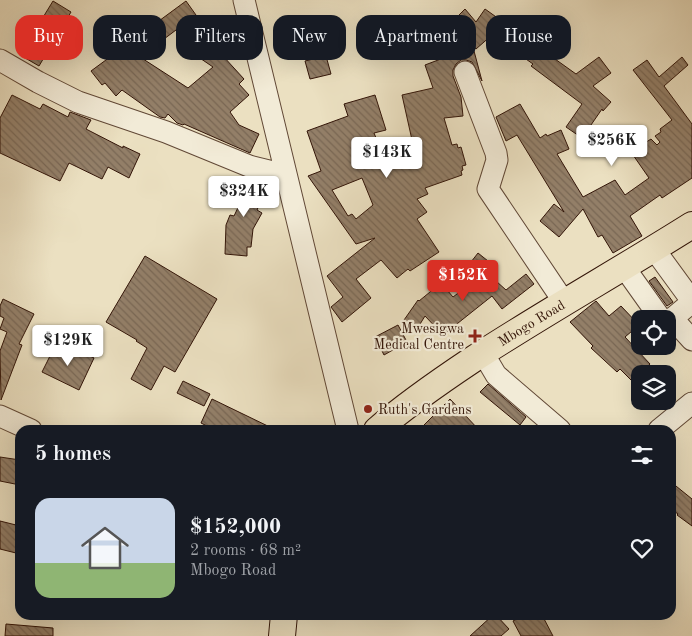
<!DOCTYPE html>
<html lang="en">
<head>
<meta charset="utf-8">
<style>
	:root { --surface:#171b24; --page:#20242c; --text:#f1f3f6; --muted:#9ea1a6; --line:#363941; --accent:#d93025 }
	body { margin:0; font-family:"Old Standard TT",serif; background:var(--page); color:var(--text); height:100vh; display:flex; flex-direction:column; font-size:19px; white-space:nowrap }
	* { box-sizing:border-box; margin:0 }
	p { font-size:16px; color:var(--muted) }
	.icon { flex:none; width:28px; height:28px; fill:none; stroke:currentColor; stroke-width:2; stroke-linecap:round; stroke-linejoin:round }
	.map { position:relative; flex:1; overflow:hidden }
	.sheet { position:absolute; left:15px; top:425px; width:661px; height:195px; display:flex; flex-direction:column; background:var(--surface); border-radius:15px; box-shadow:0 5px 20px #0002 }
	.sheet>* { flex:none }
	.hud { position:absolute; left:15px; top:15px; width:662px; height:45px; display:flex; gap:10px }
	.fabs { position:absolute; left:631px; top:310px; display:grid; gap:10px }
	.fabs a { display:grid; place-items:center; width:45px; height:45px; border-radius:10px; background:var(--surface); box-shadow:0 5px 20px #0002; font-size:25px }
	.price { position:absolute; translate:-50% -42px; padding:0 11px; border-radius:5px; background:#fff; color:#222; font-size:16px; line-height:32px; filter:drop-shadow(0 1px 2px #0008) }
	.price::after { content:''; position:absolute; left:50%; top:30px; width:15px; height:11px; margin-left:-8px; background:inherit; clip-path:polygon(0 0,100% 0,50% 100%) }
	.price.on { background:var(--accent); color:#fff }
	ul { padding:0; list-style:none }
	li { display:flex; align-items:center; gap:15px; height:125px; padding:0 20px }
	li+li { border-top:1px solid var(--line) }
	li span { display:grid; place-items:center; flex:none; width:140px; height:100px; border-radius:15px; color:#555 }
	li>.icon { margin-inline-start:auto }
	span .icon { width:60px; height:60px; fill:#fffc; stroke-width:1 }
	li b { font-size:21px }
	h2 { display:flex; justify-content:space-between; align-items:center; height:60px; padding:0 20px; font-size:21px }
	.tag { padding:0 18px; border-radius:15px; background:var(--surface); box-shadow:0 5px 20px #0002; font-size:18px; line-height:45px }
	.tag.on { background:var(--accent); color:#fff }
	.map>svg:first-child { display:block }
	.building { fill:url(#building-back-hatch); stroke:#331508; fill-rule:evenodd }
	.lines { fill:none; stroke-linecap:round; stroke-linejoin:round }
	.minor-casing { stroke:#614836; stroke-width:23 }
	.major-casing { stroke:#331508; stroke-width:28 }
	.minor { stroke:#f2ebd7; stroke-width:21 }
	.major { stroke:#ebe0c1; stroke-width:26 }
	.poi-dot { fill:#8f2418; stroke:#f2ebd7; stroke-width:2 }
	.labels { text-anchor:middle; stroke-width:4.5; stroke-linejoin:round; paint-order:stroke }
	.street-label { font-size:14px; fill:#331508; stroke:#f2ebd7 }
	.poi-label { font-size:14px; fill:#331508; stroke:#f2ebd7; text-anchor:end }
</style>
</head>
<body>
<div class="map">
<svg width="692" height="636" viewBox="0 0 692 636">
	<defs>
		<pattern id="building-back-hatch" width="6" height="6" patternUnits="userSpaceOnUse" patternTransform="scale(1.25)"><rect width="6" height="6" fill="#937f68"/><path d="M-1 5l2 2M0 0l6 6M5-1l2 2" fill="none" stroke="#796754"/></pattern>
	</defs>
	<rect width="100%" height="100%" fill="#ebe0c1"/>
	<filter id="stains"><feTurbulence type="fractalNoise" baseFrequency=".004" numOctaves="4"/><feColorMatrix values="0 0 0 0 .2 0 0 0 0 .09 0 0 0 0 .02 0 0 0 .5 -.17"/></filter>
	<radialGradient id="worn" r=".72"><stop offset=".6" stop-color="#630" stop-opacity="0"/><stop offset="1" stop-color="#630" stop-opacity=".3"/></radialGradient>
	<path class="building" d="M 53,1 L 71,12 L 39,66 L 20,55 Z
		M 186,1 L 196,15 L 140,57 L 188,88 L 213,67 L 191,52 L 211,24 L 234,39 L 223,56 L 244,79 L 239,84 L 249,95 L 230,112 L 239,125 L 259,134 L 250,153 L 184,124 L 183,125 L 177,123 L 168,114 L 165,118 L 160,117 L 122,90 L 116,96 L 105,83 L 102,85 L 91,71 Z
		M 465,9 L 476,22 L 485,9 L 576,74 L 599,57 L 611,73 L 593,86 L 611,102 L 603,111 L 602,109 L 582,138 L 566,127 L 582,104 L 531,66 L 533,64 L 492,35 L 476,49 L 463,35 L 469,29 L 457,17 Z
		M 474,51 L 482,81 L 472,62 L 466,60 L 461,60 L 456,64 L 453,70 L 453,76 L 461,97 L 463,116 L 444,118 L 452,145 L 457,144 L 458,148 L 461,147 L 466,165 L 462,166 L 463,170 L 461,171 L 462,175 L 425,188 L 428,194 L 417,199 L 427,212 L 417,219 L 439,252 L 410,271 L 408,269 L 397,278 L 381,260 L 356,279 L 371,298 L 342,322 L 331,307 L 343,297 L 327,276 L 375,238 L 356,244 L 308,176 L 321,171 L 307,131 L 348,116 L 344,104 L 375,95 L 386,130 L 374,133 L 386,162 L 414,149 L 402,95 L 433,88 L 425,65 L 446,57 L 447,59 ZM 362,178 L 373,205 L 356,219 L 352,214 L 348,216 L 332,190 Z
		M 326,56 L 331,74 L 310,79 L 305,61 Z
		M 682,57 L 688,65 L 664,86 L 692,124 L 692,178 L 662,198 L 660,195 L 630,216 L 642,236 L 613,253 L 602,235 L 598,237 L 583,209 L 559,237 L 540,221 L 554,204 L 564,212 L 517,135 L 506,141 L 496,117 L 520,104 L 540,138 L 546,134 L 547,136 L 561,130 L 569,149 L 557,154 L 583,197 L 615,180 L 625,195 L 649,178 L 631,152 L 651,139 L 657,145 L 660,142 L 655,136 L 661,132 L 660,129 L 672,120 L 633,70 L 647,60 L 659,77 Z
		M 12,95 L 40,109 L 43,104 L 68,117 L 70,112 L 91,120 L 86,129 L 123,148 L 123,146 L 140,154 L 129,178 L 108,167 L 102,179 L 69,163 L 60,181 L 0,153 L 0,118 Z
		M 242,177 L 268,184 L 257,210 L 262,213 L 253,229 L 251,247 L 247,247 L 247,256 L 225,254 L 226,225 L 230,215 L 234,216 L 245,193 L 237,190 Z
		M 478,253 L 488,261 L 481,270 L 471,262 Z
		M 145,256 L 217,299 L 175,372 L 164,366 L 151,390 L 131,379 L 147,348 L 136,341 L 137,340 L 106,322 Z
		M 486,272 L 506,290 L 526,274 L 534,284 L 502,309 L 492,296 L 443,335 L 425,316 L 417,329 L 404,320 L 418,300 L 419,301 L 441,283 L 453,297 Z
		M 655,277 L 673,302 L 667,306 L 649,281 Z
		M 3,299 L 34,314 L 19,344 L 22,345 L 1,400 L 0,351 L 7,332 L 0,329 L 4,318 L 0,316 L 0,306 Z
		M 596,301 L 609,316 L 621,306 L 639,325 L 625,337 L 650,364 L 633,382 L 620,369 L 617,372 L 591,348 L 593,346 L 570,322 Z
		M 398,325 L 407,342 L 384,355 L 375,337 Z
		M 55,346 L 73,355 L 76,349 L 94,358 L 79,390 L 42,372 Z
		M 183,381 L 210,394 L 204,406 L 177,393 Z
		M 488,384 L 526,417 L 520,425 L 480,392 Z
		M 212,399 L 276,430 L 215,430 L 201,423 Z
		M 450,399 L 479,430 L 419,430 Z
		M 0,457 L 20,460 L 20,485 L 0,481 Z
		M 671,482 L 692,499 L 692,526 L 677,515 L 678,514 L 671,509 Z
		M 0,521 L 20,526 L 20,554 L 0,549 Z
		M 493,615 L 496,615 L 509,629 L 501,636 L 470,636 Z
		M 524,615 L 542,615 L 553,636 L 521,636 L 513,621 Z
		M 6,624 L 53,628 L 53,636 L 5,636 Z"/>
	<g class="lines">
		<defs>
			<path id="minor" d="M 244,0 L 348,430
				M 0,60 L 38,82 L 78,102 L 166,132 L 249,166 L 285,175
				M 465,72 L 496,153 L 497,160 L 488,189 L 564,302
				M 654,249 L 692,301
				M 624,267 L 661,319
				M 672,318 L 692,340
				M 668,322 L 692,302
				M 483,353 L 496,375 L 560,430
				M 0,416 L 31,430
				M 659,430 L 692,403"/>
			<g id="major">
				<path id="s1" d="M 377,430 C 407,404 439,382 472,360 C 544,313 619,271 692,225"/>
				<path d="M 282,636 L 284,615"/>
			</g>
		</defs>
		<use href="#minor" class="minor-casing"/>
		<use href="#major" class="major-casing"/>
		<use href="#minor" class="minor"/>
		<use href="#major" class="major"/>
	</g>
	<g class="poi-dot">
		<path d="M472.5 328.5h5v5h5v5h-5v5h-5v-5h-5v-5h5z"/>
		<circle cx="368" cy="409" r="5"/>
	</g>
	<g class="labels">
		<g class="street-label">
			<text dy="5" stroke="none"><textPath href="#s1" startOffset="188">Mbogo Road</textPath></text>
		</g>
		<g class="poi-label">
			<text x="464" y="333">Mwesigwa<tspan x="464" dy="16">Medical Centre</tspan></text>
			<text x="378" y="414" text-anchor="start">Ruth's Gardens</text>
		</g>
	</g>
	<rect width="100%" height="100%" filter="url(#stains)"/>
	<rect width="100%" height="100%" fill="url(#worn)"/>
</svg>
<div class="fabs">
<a><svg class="icon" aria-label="locate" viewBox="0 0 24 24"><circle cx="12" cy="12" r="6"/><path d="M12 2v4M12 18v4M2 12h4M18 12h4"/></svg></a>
<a><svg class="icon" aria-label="layers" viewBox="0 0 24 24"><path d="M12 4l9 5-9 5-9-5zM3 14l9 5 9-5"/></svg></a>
</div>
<b class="price" style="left:612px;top:167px">$256K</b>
<b class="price" style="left:387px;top:179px">$143K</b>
<b class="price" style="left:244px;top:218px">$324K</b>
<b class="price on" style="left:463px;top:302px">$152K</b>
<b class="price" style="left:68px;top:367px">$129K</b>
<div class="hud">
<a class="tag on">Buy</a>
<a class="tag">Rent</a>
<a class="tag">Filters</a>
<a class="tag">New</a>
<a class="tag">Apartment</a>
<a class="tag">House</a>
</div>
<section class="sheet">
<h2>5 homes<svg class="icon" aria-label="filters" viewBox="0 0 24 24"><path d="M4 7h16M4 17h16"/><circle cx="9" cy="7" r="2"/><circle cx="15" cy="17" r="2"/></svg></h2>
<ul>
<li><span style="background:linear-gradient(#c9d6e8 65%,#8fb573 0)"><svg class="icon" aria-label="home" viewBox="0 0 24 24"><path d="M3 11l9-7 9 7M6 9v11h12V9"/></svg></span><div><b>$152,000</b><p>2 rooms · 68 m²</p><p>Mbogo Road</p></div><svg class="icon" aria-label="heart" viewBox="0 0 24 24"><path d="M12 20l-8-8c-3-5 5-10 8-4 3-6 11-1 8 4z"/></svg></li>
</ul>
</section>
</div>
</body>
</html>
